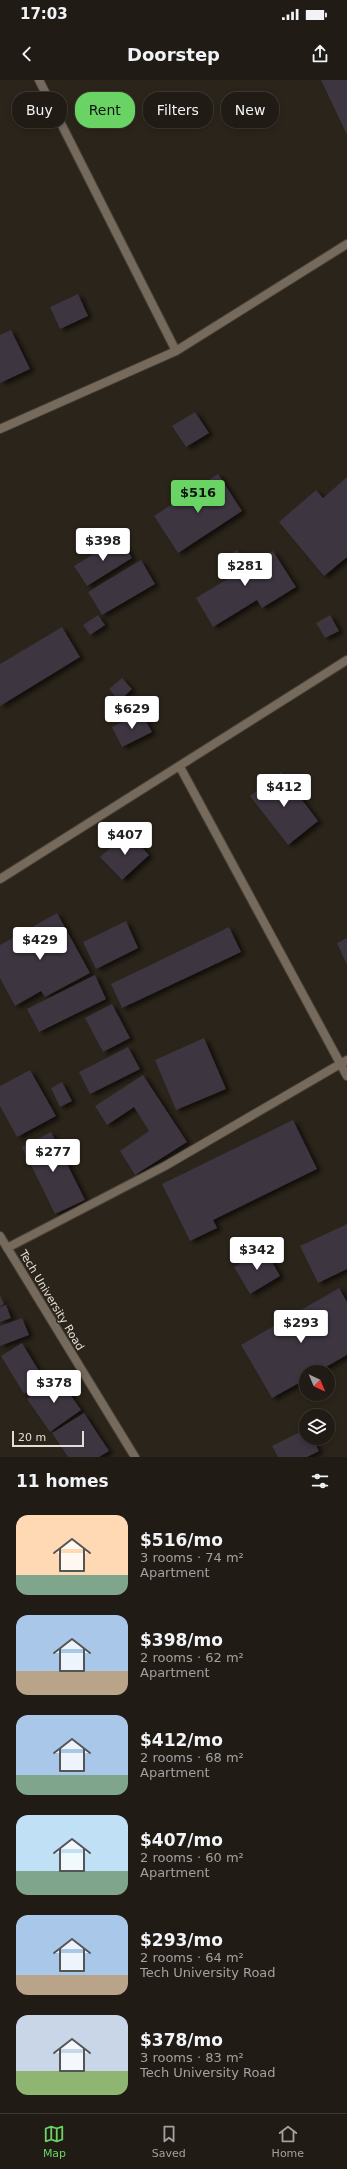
<!DOCTYPE html>
<html lang="en">
<head>
<meta charset="utf-8">
<style>
	:root { --surface:#201b14; --page:#2d2822; --text:#f1f3f6; --muted:#a2a1a0; --line:#3d3934; --accent:#69d464 }
	body { margin:0; font-family:"DejaVu Sans",sans-serif; background:var(--page); color:var(--text); height:100vh; display:flex; flex-direction:column; font-size:15px; white-space:nowrap }
	* { box-sizing:border-box; margin:0 }
	p { font-size:13px; color:var(--muted) }
	.icon { flex:none; width:22px; height:22px; fill:none; stroke:currentColor; stroke-width:2; stroke-linecap:round; stroke-linejoin:round }
	.map { position:relative; height:1377px; overflow:hidden }
	.sheet { display:flex; flex-direction:column; background:var(--surface); flex:1 }
	.sheet>* { flex:none }
	.banner { position:absolute; left:12px; top:12px; width:323px; height:36px; display:flex; gap:8px }
	.needle { width:26px; rotate:136deg }
	.tools { position:absolute; left:299px; top:1285px; display:grid; gap:8px }
	.tools a { display:grid; place-items:center; width:36px; height:36px; border-radius:50%; background:var(--surface); box-shadow:0 2px 6px #0003,0 0 0 1px var(--line); font-size:20px }
	.scale { position:absolute; left:12px; bottom:10px; width:72px; box-sizing:border-box; padding-left:4px; border:2px solid #e2ded7; border-top:0; font-size:11px; line-height:14px; white-space:nowrap; color:#e2ded7; -webkit-text-stroke:3px #2b241a; paint-order:stroke }
	.price { position:absolute; translate:-50% -34px; padding:0 9px; border-radius:4px; background:#fff; color:#222; font-size:13px; line-height:26px; filter:drop-shadow(0 1px 2px #0008) }
	.price::after { content:''; position:absolute; left:50%; top:24px; width:12px; height:9px; margin-left:-6px; background:inherit; clip-path:polygon(0 0,100% 0,50% 100%) }
	.price.selected { background:var(--accent); color:#111 }
	ul { padding:0; list-style:none }
	li { display:flex; align-items:center; gap:12px; height:100px; padding:0 16px }
	li span { display:grid; place-items:center; flex:none; width:112px; height:80px; border-radius:12px; color:#555 }
	li>.icon { margin-inline-start:auto }
	span .icon { width:48px; height:48px; fill:#fffc; stroke-width:1 }
	li b { font-size:17px }
	h2 { display:flex; justify-content:space-between; align-items:center; height:48px; padding:0 16px; font-size:17px }
	.tag { padding:0 14px; border-radius:16px; background:var(--surface); box-shadow:0 2px 6px #0003,0 0 0 1px var(--line); font-size:14px; line-height:36px }
	.tag.selected { background:var(--accent); color:#111 }
	.status { display:flex; justify-content:space-between; align-items:center; height:28px; padding:0 20px; background:var(--surface); direction:ltr }
	.status svg { height:11px; fill:currentColor }
	header { display:flex; justify-content:space-between; align-items:center; height:52px; padding:0 16px; background:var(--surface); font-size:18px; font-weight:600 }
	.tabs { display:flex; justify-content:space-around; align-items:center; height:56px; border-top:1px solid var(--line); background:var(--surface); font-size:11px; color:var(--muted) }
	.tabs a { display:grid; justify-items:center; gap:2px }
	.tabs .selected { color:var(--accent) }
	.map>svg:first-child { display:block }
	.building { fill:#3c343f; filter:url(#shadow) }
	.lines { fill:none; stroke-linecap:round; stroke-linejoin:round }
	.minor-casing { stroke:#484238; stroke-width:10 }
	.tertiary-casing { stroke:#484238; stroke-width:10 }
	.minor { stroke:#766a5c; stroke-width:8 }
	.tertiary { stroke:#766a5c; stroke-width:8 }
	.labels { text-anchor:middle; stroke-width:3; stroke-linejoin:round; paint-order:stroke }
	.street-label { font-size:11px; fill:#e2ded7; stroke:#2b241a }
</style>
</head>
<body>
<div class="status"><b>17:03</b><svg viewBox="0 0 49 12"><path d="M0 12V9h3v3zM5 12V6h3v6zM10 12V3h3v9zM15 12V0h3v12zM26 1h20v11H26zM47 4h2v5h-2z"/></svg></div>
<header><svg class="icon" aria-label="back" viewBox="0 0 24 24"><path d="M15 5l-7 7 7 7"/></svg>Doorstep<svg class="icon" aria-label="share" viewBox="0 0 24 24"><path d="M12 15V3M7 8l5-5 5 5M5 13v7h14v-7"/></svg></header>
<div class="map">
<svg width="347" height="1377" viewBox="0 0 347 1377">
	<defs>
		<filter id="shadow"><feDropShadow dx="4.5" dy="2.5" stdDeviation="2" flood-color="#0009"/></filter>
	</defs>
	<rect width="100%" height="100%" fill="#2b241a"/>
	<path class="building" d="M 321,0 L 347,0 L 347,55 Z
		M 78,214 L 88,236 L 60,249 L 50,227 Z
		M 11,250 L 30,289 L 0,303 L 0,255 Z
		M 195,332 L 209,353 L 186,367 L 172,346 Z
		M 218,394 L 242,431 L 178,473 L 154,436 Z
		M 347,397 L 347,477 L 324,496 L 279,442 L 316,410 L 323,418 Z
		M 120,458 L 132,478 L 87,506 L 74,486 Z
		M 237,470 L 248,486 L 273,471 L 296,507 L 262,528 L 257,520 L 213,547 L 196,518 L 229,498 L 219,482 Z
		M 141,480 L 155,504 L 102,535 L 88,512 Z
		M 98,535 L 105,545 L 90,555 L 83,545 Z
		M 330,535 L 339,551 L 325,558 L 316,543 Z
		M 62,547 L 80,577 L 0,626 L 0,584 Z
		M 122,598 L 132,609 L 119,621 L 109,609 Z
		M 141,632 L 152,652 L 122,667 L 112,647 Z
		M 281,692 L 318,741 L 288,765 L 250,716 Z
		M 128,752 L 149,775 L 122,800 L 100,777 Z
		M 57,833 L 90,893 L 45,917 L 41,911 L 15,926 L 0,898 L 0,865 Z
		M 126,841 L 138,868 L 96,889 L 83,862 Z
		M 229,847 L 241,872 L 122,928 L 111,904 Z
		M 347,858 L 347,885 L 337,863 Z
		M 95,895 L 106,919 L 39,952 L 27,929 Z
		M 112,924 L 130,958 L 103,972 L 85,938 Z
		M 204,958 L 226,1009 L 176,1030 L 155,980 Z
		M 128,967 L 140,989 L 90,1014 L 79,992 Z
		M 30,990 L 56,1036 L 17,1057 L 0,1026 L 0,1006 Z
		M 143,995 L 187,1062 L 135,1095 L 120,1071 L 149,1051 L 134,1027 L 107,1045 L 95,1026 Z
		M 62,1002 L 72,1021 L 60,1027 L 51,1008 Z
		M 293,1040 L 317,1089 L 213,1140 L 217,1148 L 190,1161 L 162,1104 Z
		M 51,1052 L 85,1120 L 55,1134 L 22,1067 Z
		M 347,1144 L 347,1189 L 318,1203 L 300,1166 Z
		M 265,1169 L 280,1196 L 250,1214 L 234,1187 Z
		M 339,1208 L 347,1222 L 347,1275 L 317,1292 L 306,1292 L 306,1299 L 272,1318 L 241,1265 Z
		M 0,1215 L 4,1224 L 0,1226 Z
		M 6,1225 L 11,1238 L 0,1242 L 0,1227 Z
		M 22,1238 L 29,1255 L 0,1266 L 0,1246 Z
		M 22,1263 L 45,1301 L 24,1314 L 1,1276 Z
		M 58,1297 L 81,1330 L 50,1352 L 27,1319 Z
		M 84,1333 L 109,1371 L 99,1377 L 68,1377 L 52,1353 Z
		M 306,1349 L 306,1358 L 312,1358 L 319,1371 L 307,1377 L 278,1377 L 272,1366 Z"/>
	<g class="lines">
		<defs>
			<path id="minor" d="M 39,0 L 176,271
				M 0,349 L 176,271 L 347,164
				M 180,687 L 347,996
				M 0,799 L 347,580
				M 7,1168 L 165,1086 L 347,980"/>
			<path id="tertiary" d="M 0,1156 L 135,1377"/>
		</defs>
		<use href="#minor" class="minor-casing"/>
		<use href="#tertiary" class="tertiary-casing"/>
		<use href="#minor" class="minor"/>
		<use href="#tertiary" class="tertiary"/>
	</g>
	<g class="labels">
		<g class="street-label">
			<text transform="translate(52 1220) rotate(59)" y="4">Tech University Road</text>
		</g>
	</g>
</svg>
<div class="tools">
<a><svg class="needle" viewBox="-14 -14 28 28"><path d="M0-13l5 13h-10z" fill="#e53935"/><path d="M0 13l5-13h-10z" fill="#a2a1a0"/></svg></a>
<a><svg class="icon" aria-label="layers" viewBox="0 0 24 24"><path d="M12 4l9 5-9 5-9-5zM3 14l9 5 9-5"/></svg></a>
</div>
<div class="scale">20 m</div>
<b class="price selected" style="left:198px;top:434px">$516</b>
<b class="price" style="left:103px;top:482px">$398</b>
<b class="price" style="left:245px;top:507px">$281</b>
<b class="price" style="left:132px;top:650px">$629</b>
<b class="price" style="left:284px;top:728px">$412</b>
<b class="price" style="left:125px;top:776px">$407</b>
<b class="price" style="left:40px;top:881px">$429</b>
<b class="price" style="left:53px;top:1093px">$277</b>
<b class="price" style="left:257px;top:1191px">$342</b>
<b class="price" style="left:301px;top:1264px">$293</b>
<b class="price" style="left:54px;top:1324px">$378</b>
<div class="banner">
<a class="tag">Buy</a>
<a class="tag selected">Rent</a>
<a class="tag">Filters</a>
<a class="tag">New</a>
</div>
</div>
<section class="sheet">
<h2>11 homes<svg class="icon" aria-label="filters" viewBox="0 0 24 24"><path d="M4 7h16M4 17h16"/><circle cx="9" cy="7" r="2"/><circle cx="15" cy="17" r="2"/></svg></h2>
<ul>
<li><span style="background:linear-gradient(#ffd9b3 75%,#7fa58c 0)"><svg class="icon" aria-label="home" viewBox="0 0 24 24"><path d="M3 11l9-7 9 7M6 9v11h12V9"/></svg></span><div><b>$516/mo</b><p>3 rooms · 74 m²</p><p>Apartment</p></div></li>
<li><span style="background:linear-gradient(#a9c7e8 70%,#b9a48a 0)"><svg class="icon" aria-label="home" viewBox="0 0 24 24"><path d="M3 11l9-7 9 7M6 9v11h12V9"/></svg></span><div><b>$398/mo</b><p>2 rooms · 62 m²</p><p>Apartment</p></div></li>
<li><span style="background:linear-gradient(#a9c7e8 75%,#7fa58c 0)"><svg class="icon" aria-label="home" viewBox="0 0 24 24"><path d="M3 11l9-7 9 7M6 9v11h12V9"/></svg></span><div><b>$412/mo</b><p>2 rooms · 68 m²</p><p>Apartment</p></div></li>
<li><span style="background:linear-gradient(#bfe0f5 70%,#7fa58c 0)"><svg class="icon" aria-label="home" viewBox="0 0 24 24"><path d="M3 11l9-7 9 7M6 9v11h12V9"/></svg></span><div><b>$407/mo</b><p>2 rooms · 60 m²</p><p>Apartment</p></div></li>
<li><span style="background:linear-gradient(#a9c7e8 75%,#b9a48a 0)"><svg class="icon" aria-label="home" viewBox="0 0 24 24"><path d="M3 11l9-7 9 7M6 9v11h12V9"/></svg></span><div><b>$293/mo</b><p>2 rooms · 64 m²</p><p>Tech University Road</p></div></li>
<li><span style="background:linear-gradient(#c9d6e8 70%,#8fb573 0)"><svg class="icon" aria-label="home" viewBox="0 0 24 24"><path d="M3 11l9-7 9 7M6 9v11h12V9"/></svg></span><div><b>$378/mo</b><p>3 rooms · 83 m²</p><p>Tech University Road</p></div></li>
</ul>
</section>
<nav class="tabs">
<a class="selected"><svg class="icon" aria-label="map" viewBox="0 0 24 24"><path d="M3 6l6-2 6 2 6-2v14l-6 2-6-2-6 2zM9 4v14M15 6v14"/></svg>Map</a>
<a><svg class="icon" aria-label="saved" viewBox="0 0 24 24"><path d="M7 4h10v16l-5-4-5 4z"/></svg>Saved</a>
<a><svg class="icon" aria-label="home" viewBox="0 0 24 24"><path d="M3 11l9-7 9 7M6 9v11h12V9"/></svg>Home</a>
</nav>
</body>
</html>
